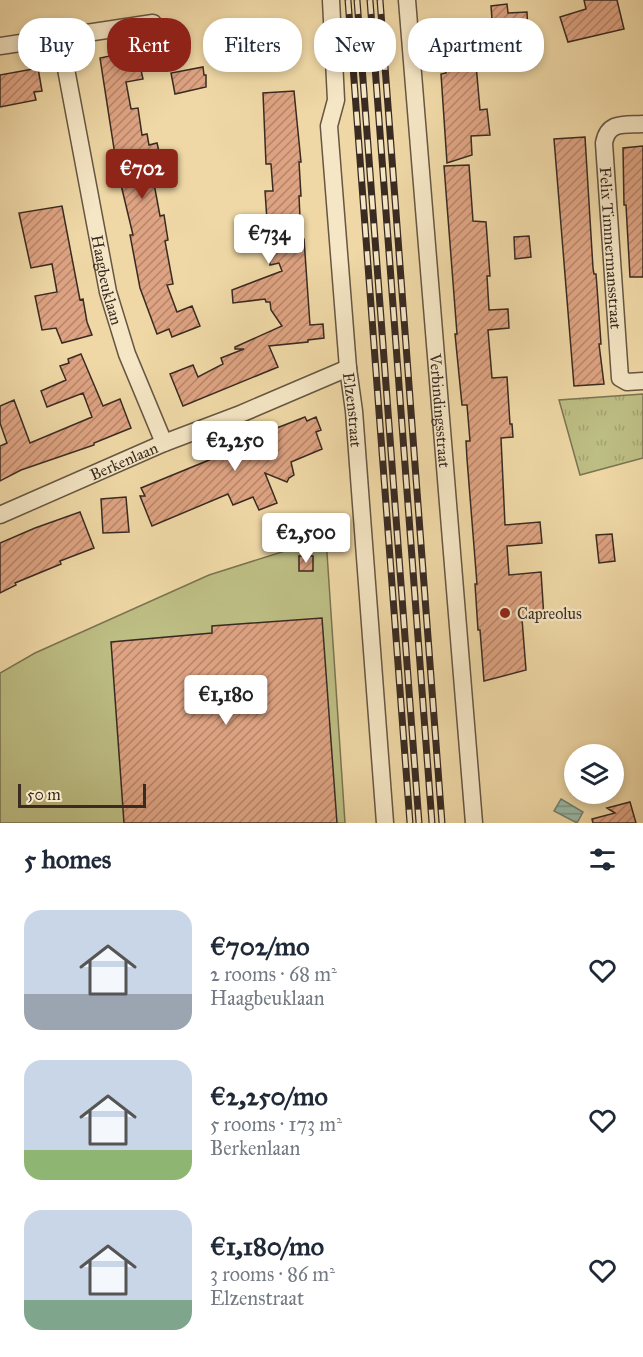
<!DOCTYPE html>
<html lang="en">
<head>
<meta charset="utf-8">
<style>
	:root { --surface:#fff; --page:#f2f2f3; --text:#1f2937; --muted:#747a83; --accent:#8f2418 }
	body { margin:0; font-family:"IM FELL Great Primer",serif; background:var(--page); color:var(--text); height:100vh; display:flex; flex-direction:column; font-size:22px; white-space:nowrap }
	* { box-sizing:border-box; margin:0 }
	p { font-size:20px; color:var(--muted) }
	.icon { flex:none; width:33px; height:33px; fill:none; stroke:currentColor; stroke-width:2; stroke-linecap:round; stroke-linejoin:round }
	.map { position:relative; height:823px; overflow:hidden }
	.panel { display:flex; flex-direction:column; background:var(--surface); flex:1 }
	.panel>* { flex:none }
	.banner { position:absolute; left:18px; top:18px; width:608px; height:54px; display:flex; gap:12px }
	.fabs { position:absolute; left:564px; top:744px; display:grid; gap:12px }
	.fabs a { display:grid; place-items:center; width:60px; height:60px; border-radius:50%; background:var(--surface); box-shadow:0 3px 9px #0003; font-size:30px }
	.scale { position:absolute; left:18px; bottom:15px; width:128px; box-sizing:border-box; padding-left:6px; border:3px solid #392b22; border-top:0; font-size:16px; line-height:21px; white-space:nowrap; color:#392b22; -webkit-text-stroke:4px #f5e6c5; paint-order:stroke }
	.price { position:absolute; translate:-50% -51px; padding:0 14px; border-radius:6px; background:#fff; color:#222; font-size:20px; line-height:39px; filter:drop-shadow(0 2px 3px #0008) }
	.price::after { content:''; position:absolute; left:50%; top:36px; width:18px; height:14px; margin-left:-9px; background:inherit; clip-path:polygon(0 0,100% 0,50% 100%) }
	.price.active { background:var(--accent); color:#fff }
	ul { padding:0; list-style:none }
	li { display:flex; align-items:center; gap:18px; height:150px; padding:0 24px }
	li span { display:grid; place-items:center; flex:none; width:168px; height:120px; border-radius:18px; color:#555 }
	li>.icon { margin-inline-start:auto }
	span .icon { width:72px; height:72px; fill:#fffc; stroke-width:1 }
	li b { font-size:26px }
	h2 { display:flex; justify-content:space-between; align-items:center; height:72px; padding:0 24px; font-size:26px }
	.chip { padding:0 21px; border-radius:24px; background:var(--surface); box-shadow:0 3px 9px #0003; font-size:21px; line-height:54px }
	.chip.active { background:var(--accent); color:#fff }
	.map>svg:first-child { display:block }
	.grass { fill:url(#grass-tufts); stroke:#7b7453; stroke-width:1.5 }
	.pitch { fill:#bdbe84; stroke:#7b7453; stroke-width:1.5 }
	.water { fill:url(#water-rules); stroke:#738172; stroke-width:1.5 }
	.building { fill:url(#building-hatch); stroke:#392b22; stroke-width:1.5 }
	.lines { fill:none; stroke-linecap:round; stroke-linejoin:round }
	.minor-casing { stroke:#665643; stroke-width:19 }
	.minor { stroke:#f5e6c5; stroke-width:16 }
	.rail-casing { stroke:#392b22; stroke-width:7 }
	.rail { stroke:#f5e6c5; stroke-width:4.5; stroke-dasharray:14; stroke-linecap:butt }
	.poi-dot { fill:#8f2418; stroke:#f5e6c5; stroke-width:2 }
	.labels { text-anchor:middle; stroke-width:4.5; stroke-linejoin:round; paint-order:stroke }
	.street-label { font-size:16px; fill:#392b22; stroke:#f5e6c5 }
	.poi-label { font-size:16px; fill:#392b22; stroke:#f5e6c5; text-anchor:start }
</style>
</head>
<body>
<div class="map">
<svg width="643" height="823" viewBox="0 0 643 823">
	<defs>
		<pattern id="grass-tufts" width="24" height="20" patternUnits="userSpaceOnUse" patternTransform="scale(1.5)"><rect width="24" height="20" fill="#bdbe84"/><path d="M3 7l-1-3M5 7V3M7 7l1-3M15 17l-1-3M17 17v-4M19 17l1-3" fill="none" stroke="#a3a372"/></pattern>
		<pattern id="water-rules" width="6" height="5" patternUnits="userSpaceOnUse" patternTransform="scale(1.5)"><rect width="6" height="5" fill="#9abaa8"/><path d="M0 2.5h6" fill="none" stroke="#7f9788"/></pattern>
		<pattern id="building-hatch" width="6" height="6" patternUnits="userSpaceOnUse" patternTransform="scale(1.5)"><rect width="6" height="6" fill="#dea382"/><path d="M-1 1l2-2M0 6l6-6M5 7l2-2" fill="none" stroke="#b5856a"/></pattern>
	</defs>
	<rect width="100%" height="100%" fill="#efd8a6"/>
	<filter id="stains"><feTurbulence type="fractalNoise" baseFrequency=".00333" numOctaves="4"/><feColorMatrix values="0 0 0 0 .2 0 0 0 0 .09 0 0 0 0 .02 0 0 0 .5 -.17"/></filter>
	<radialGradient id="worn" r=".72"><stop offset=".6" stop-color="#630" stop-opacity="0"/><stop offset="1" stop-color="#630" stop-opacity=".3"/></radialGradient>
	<path class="grass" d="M 643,394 L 643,458 L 580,475 L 559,400 Z"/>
	<path class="pitch" d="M 326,538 L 345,823 L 0,823 L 0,673 L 35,653 L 209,575 Z"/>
	<path class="water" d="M 561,799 L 583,812 L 577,823 L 554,811 Z"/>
	<path class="building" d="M 584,0 L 617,0 L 624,29 L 568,42 L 560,17 L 586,9 Z
		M 507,4 L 508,13 L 527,12 L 528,34 L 501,36 L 501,31 L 493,32 L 491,6 Z
		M 480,28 L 482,49 L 478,50 L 479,64 L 476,64 L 480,110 L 487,109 L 490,135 L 471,136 L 472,155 L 447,163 L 441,74 L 446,73 L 443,31 Z
		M 114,55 L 116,61 L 128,59 L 130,68 L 140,66 L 143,79 L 126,82 L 131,109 L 138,108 L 142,135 L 147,134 L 149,145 L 157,143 L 161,160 L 150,162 L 160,216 L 164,215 L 168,240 L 165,241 L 173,284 L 167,285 L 177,312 L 192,306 L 200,326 L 172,337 L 169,329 L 157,334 L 140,288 L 130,235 L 133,235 L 117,168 L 100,58 Z
		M 203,67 L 204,75 L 206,75 L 206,87 L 175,94 L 171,73 Z
		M 38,68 L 42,91 L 34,92 L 36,100 L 0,107 L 0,75 Z
		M 294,91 L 301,162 L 299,162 L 301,196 L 299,196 L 301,239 L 304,239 L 310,325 L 323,324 L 324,338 L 308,340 L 308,342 L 269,346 L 278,367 L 183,406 L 170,374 L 193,365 L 198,377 L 223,364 L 221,358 L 244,349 L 235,349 L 235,347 L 282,326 L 271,310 L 270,302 L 266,302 L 265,299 L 233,303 L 232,290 L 282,271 L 279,263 L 270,265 L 265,191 L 273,191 L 271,164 L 266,164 L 263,93 Z
		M 585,137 L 593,268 L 594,274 L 596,274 L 597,287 L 601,344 L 599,344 L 604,384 L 574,386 L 554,139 Z
		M 643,146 L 643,277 L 630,277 L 626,205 L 624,205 L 623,148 Z
		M 469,165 L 473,221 L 486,222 L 490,276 L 487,276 L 489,310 L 508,309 L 509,328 L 488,330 L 492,378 L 507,377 L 510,424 L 512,424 L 513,437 L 501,438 L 505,525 L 540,522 L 542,543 L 507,546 L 509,575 L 541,572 L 544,618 L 522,619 L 526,670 L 484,681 L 480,630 L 478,630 L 475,584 L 477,584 L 467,459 L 466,441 L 470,441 L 467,405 L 462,405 L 455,334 L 457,334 L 444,166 Z
		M 62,206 L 80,300 L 83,299 L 87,322 L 92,335 L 62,343 L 56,328 L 42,330 L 35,296 L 57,292 L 52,264 L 31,268 L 19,213 Z
		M 529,236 L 531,257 L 515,259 L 514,237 Z
		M 81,354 L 103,406 L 120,399 L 131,428 L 94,443 L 94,445 L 21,470 L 0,481 L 0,446 L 7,443 L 0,423 L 0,406 L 14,400 L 30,443 L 92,417 L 83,393 L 47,407 L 41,391 L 66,380 L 60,366 L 69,363 L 68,359 Z
		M 305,417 L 307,421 L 316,417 L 321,430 L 316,432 L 322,449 L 291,462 L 294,475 L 289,478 L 287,482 L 265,473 L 277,503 L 259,510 L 253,497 L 233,505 L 228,494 L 152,526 L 140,496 L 145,496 L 141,488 L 214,458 L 212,454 L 233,445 Z
		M 126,497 L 129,532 L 103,533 L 101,499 Z
		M 80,512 L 94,548 L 60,561 L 61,564 L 15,583 L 16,585 L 0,593 L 0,543 L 35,528 Z
		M 612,534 L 615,561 L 599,563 L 596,535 Z
		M 299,556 L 313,556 L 313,571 L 299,571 Z
		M 322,618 L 337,823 L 124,823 L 111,642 L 212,633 L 212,626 Z
		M 630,802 L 636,823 L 593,823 L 592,819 L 615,813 L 607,808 Z"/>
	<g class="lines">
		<defs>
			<g id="minor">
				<path id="s1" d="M 331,0 L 336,100 L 329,126 L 348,368 L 354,411 L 385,823"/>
				<path id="s2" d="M 407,0 L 474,823"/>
				<path d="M 60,37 L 153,23"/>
				<path id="s3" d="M 0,46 L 60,37 L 108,292 L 127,354 L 164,443"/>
				<path id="s4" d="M 643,124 C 624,125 608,121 604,143 L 620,378 L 627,382 L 643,381"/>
				<path id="s5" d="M 0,515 L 164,443 L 238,415 L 348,368"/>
			</g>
		</defs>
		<use href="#minor" class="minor-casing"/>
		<use href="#minor" class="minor"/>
		<defs>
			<path id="rail" d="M 348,0 L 410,823
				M 357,0 L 419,823
				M 370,0 L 432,823
				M 380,0 L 442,823"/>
		</defs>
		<use href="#rail" class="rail-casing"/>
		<use href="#rail" class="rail"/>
	</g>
	<circle class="poi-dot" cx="505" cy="613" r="6"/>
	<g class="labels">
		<g class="street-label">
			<text dy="6" stroke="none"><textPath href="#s4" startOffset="154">Felix Timmermansstraat</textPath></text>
			<text dy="6" stroke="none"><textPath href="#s3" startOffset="308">Haagbeuklaan</textPath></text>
			<text dy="6" stroke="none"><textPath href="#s1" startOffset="412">Elzenstraat</textPath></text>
			<text dy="6" stroke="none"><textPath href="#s2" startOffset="412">Verbindingsstraat</textPath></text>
			<text dy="6" stroke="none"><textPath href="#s5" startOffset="135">Berkenlaan</textPath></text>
		</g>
		<g class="poi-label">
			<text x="517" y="619">Capreolus</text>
		</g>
	</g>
	<rect width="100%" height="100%" filter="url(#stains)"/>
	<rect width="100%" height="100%" fill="url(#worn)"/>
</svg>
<div class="fabs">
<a><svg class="icon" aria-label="layers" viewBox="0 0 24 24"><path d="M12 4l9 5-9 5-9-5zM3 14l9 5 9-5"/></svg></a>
</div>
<div class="scale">50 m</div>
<b class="price active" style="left:142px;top:200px">€702</b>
<b class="price" style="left:269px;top:265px">€734</b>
<b class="price" style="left:235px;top:472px">€2,250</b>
<b class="price" style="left:306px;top:564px">€2,500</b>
<b class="price" style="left:226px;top:726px">€1,180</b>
<div class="banner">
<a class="chip">Buy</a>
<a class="chip active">Rent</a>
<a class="chip">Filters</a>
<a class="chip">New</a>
<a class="chip">Apartment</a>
</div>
</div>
<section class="panel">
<h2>5 homes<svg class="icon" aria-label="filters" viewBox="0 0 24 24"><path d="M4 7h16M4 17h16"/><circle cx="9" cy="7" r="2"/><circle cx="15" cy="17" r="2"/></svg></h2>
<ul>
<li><span style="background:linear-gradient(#c9d6e8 70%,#9aa5b1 0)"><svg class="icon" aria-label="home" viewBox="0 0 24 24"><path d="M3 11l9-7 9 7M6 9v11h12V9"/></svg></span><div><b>€702/mo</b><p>2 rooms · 68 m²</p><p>Haagbeuklaan</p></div><svg class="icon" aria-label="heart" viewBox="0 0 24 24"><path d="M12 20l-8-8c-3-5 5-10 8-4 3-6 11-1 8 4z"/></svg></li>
<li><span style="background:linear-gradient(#c9d6e8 75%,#8fb573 0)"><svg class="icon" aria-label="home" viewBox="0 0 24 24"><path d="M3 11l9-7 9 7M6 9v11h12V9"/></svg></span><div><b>€2,250/mo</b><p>5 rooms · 173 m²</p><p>Berkenlaan</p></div><svg class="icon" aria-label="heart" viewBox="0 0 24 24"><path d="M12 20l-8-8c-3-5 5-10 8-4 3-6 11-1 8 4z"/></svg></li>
<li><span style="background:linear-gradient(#c9d6e8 75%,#7fa58c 0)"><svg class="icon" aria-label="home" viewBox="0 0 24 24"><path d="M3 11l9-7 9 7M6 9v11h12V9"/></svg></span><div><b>€1,180/mo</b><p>3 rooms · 86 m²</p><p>Elzenstraat</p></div><svg class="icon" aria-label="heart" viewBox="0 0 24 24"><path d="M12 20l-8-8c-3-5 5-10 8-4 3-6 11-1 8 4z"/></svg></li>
</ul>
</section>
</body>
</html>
